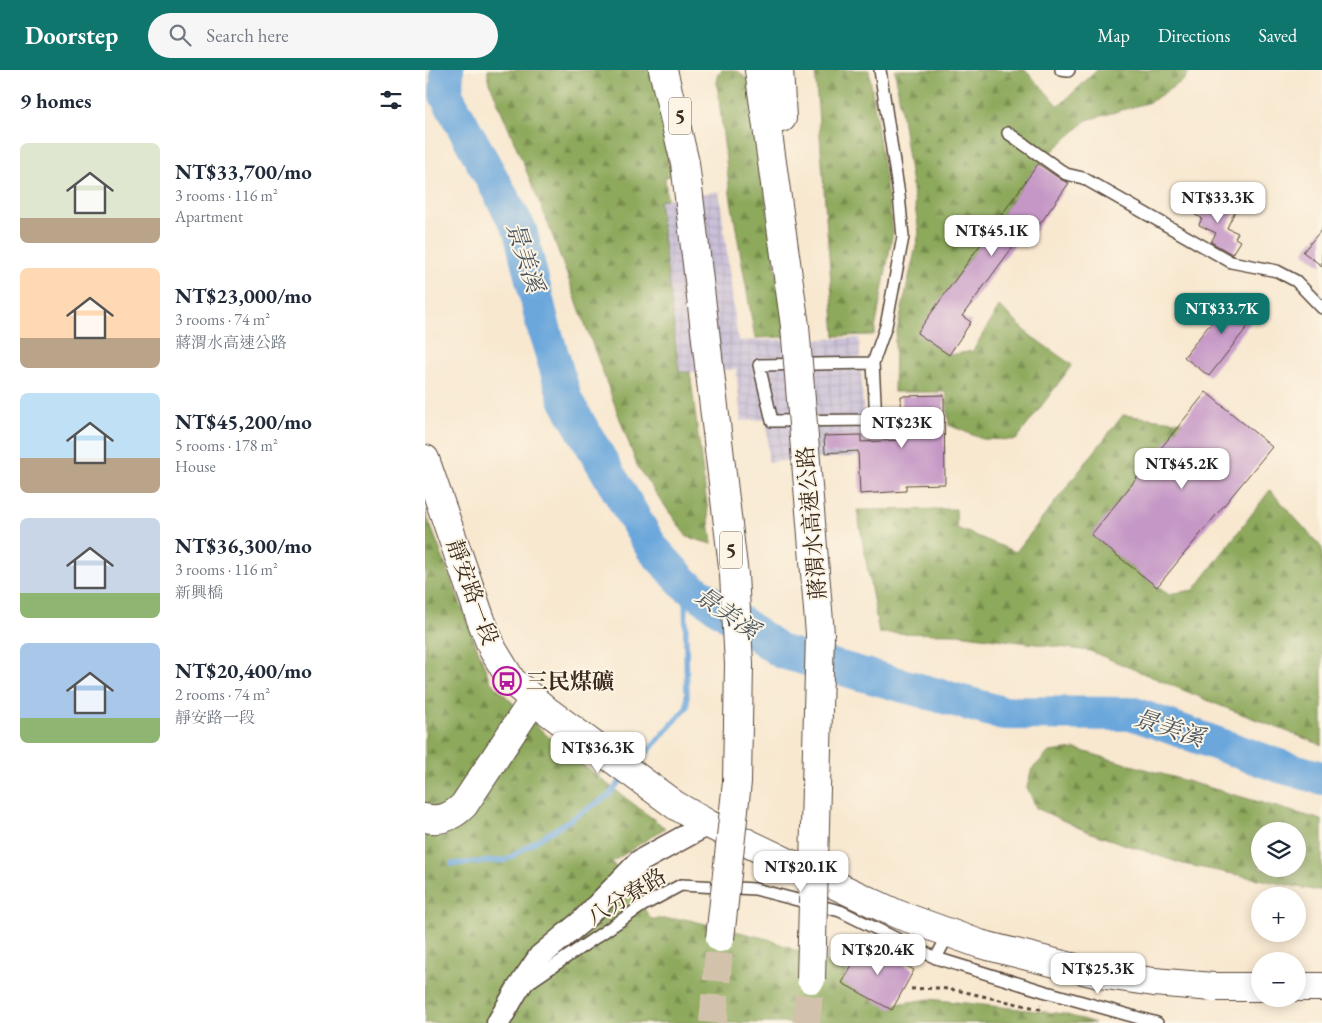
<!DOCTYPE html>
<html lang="en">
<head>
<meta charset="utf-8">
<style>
	:root { --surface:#fff; --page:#f6f6f7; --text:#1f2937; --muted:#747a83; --accent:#0f766e }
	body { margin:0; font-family:"EB Garamond","Noto Serif TC",serif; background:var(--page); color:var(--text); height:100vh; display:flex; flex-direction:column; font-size:19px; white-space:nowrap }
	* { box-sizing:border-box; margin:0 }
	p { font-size:16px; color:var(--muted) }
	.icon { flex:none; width:28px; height:28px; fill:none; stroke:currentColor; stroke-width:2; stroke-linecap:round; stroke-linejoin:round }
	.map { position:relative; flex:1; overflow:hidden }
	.side { display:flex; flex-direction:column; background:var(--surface); width:425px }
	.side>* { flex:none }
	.buttons { position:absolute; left:826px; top:752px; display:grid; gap:10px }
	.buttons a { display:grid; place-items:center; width:55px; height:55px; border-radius:50%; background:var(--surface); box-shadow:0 2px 12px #0003; font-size:25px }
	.price { position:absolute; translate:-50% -42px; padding:0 11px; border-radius:10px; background:#fff; color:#222; font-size:16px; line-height:32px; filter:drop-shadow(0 1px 2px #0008) }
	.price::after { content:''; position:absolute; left:50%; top:30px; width:15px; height:11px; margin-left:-8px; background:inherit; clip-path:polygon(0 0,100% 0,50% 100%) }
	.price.selected { background:var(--accent); color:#fff }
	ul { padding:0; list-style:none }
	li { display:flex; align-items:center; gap:15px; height:125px; padding:0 20px }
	li span { display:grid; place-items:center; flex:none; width:140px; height:100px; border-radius:8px; color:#555 }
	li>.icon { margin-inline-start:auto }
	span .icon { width:60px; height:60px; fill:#fffc; stroke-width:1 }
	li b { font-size:21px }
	h2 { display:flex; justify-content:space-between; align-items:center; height:60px; padding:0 20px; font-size:21px }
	header { display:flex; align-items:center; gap:30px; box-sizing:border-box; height:70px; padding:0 25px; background:var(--accent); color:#fff }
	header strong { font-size:24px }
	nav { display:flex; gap:28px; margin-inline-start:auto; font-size:18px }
	.search { width:350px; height:45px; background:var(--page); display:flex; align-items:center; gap:12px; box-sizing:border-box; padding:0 18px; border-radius:28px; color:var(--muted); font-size:19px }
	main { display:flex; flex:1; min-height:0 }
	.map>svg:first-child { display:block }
	.industrial { fill:url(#industrial-grid) }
	.forest { fill:url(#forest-firs); stroke:#646a3c; fill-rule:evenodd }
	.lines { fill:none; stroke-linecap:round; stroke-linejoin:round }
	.stream { stroke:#6ca7dc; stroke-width:5.5 }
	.river { stroke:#6ca7dc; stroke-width:34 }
	.building { fill:#c597c6 }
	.motorway-tunnel { stroke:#d2c2ac; stroke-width:28; stroke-dasharray:28 14; stroke-linecap:butt }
	.service-casing { stroke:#574639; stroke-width:14 }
	.minor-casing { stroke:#574639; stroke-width:25 }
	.tertiary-casing { stroke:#574639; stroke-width:30 }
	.secondary-casing { stroke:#574639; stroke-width:30 }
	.motorway-casing { stroke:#574639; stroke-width:30 }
	.path { stroke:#574639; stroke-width:3; stroke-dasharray:4 4; stroke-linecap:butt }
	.service { stroke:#fff; stroke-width:11 }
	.minor { stroke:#fff; stroke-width:22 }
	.tertiary { stroke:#fff; stroke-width:28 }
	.secondary { stroke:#fff; stroke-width:28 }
	.motorway { stroke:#fff; stroke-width:28 }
	.motorway-bridge-casing { stroke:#574639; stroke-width:30; stroke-linecap:butt }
	.motorway-bridge { stroke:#fff; stroke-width:28 }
	.labels { text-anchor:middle; stroke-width:4; stroke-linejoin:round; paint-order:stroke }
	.shield { fill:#fcf5e5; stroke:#75675a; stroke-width:1 }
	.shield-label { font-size:21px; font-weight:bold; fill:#3b2a1e }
	.street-label { font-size:22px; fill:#3b2a1e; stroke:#fcf5e5 }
	.poi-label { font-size:22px; font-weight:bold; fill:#3b2a1e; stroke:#fcf5e5; text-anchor:start }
	.water-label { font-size:24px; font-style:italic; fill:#4c5660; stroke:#fcf5e5 }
</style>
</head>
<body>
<header>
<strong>Doorstep</strong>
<div class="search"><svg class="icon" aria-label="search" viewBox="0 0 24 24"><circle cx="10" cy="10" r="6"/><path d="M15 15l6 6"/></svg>Search here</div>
<nav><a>Map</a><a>Directions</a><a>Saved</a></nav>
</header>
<main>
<section class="side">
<h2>9 homes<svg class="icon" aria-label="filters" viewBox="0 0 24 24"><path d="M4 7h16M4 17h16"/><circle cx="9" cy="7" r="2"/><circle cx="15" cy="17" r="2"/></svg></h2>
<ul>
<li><span style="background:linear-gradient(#dfe7d0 75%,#b9a48a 0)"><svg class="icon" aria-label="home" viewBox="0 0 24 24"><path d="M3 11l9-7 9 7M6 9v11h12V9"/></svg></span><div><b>NT$33,700/mo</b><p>3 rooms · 116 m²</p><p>Apartment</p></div></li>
<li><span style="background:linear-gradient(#ffd9b3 70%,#b9a48a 0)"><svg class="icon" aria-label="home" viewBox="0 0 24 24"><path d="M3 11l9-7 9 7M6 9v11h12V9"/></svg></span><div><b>NT$23,000/mo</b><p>3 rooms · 74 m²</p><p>蔣渭水高速公路</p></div></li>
<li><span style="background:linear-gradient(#bfe0f5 65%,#b9a48a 0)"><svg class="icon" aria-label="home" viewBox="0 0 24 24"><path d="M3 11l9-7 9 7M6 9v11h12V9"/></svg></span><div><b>NT$45,200/mo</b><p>5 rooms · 178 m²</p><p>House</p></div></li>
<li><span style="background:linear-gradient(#c9d6e8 75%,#8fb573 0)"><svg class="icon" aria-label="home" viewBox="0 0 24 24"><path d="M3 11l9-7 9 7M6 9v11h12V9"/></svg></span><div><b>NT$36,300/mo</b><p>3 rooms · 116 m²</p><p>新興橋</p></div></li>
<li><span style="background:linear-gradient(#a9c7e8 75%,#8fb573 0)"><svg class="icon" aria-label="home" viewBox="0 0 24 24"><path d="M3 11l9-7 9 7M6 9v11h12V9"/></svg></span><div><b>NT$20,400/mo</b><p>2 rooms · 74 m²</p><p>靜安路一段</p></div></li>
</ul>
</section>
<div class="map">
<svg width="897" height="953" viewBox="0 0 897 953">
	<defs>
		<pattern id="industrial-grid" width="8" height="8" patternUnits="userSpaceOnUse" patternTransform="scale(1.25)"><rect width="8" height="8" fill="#c9bfd7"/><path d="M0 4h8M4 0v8" fill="none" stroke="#aea4b8"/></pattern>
		<pattern id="forest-firs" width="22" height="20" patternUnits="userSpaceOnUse" patternTransform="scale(1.25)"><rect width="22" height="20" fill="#8da95b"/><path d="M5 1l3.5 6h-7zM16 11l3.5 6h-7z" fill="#748a4b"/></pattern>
	</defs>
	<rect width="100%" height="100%" fill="#fcf5e5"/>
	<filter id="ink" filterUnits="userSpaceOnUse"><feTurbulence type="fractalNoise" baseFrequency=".02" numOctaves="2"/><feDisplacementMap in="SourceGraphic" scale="10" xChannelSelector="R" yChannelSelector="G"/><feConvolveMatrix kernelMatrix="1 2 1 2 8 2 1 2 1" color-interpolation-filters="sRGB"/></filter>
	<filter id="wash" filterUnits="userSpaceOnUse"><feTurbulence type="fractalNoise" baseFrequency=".0096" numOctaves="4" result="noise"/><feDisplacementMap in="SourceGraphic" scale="20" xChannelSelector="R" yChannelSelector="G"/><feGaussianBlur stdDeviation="1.12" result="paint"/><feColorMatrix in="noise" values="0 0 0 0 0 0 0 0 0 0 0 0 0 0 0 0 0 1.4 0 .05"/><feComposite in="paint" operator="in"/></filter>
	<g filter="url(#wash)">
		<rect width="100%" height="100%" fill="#f8e8d0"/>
		<path class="industrial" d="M 294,121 L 313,271 L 434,268 L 441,386 L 343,392 L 342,349 L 316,351 L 311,299 L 254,303 L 234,130 Z"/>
		<path class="forest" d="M 63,0 L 230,0 L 253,105 L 240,107 L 242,129 L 234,131 L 254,302 L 265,302 L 287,474 L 262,467 L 213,398 L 121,148 L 63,9 Z
			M 297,0 C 312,0 315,0 324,13 L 361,267 L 330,268 L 305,124 L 292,13 L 292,5 Z
			M 390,0 L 444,0 L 468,162 L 449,265 L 410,266 Z
			M 470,0 L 600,0 L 634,36 L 672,0 L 765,0 L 759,10 L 725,32 L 662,50 L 614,93 L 492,263 L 524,285 L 548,281 L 574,236 L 606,266 L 647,295 L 591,370 L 557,369 L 524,355 L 521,322 L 469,322 L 470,270 L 494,163 Z
			M 698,345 L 758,352 L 666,465 L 732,517 L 743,524 L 769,520 L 845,420 L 897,478 L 897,675 L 796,636 L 665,581 L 533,564 L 454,563 L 432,440 L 531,439 L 532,458 L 591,482 Z
			M 0,441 L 65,611 L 133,676 L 240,758 L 187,792 L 226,849 L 260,849 L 343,869 L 432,906 L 465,935 L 504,929 L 639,944 L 670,953 L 0,953 Z
			M 650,679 L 897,750 L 897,820 L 888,820 L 758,794 L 663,762 L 611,738 L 602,717 L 607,699 L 624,682 ZM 835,761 L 872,761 L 872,799 L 835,799 Z"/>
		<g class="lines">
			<path class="stream" d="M 210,696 L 262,637 L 260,514
				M 27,794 L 81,790 L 183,726 L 200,706"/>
			<path class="river" d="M 22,0 L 21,25 L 95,160 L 118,255 L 141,331 L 227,478 L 260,514 L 357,582 L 577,643 L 709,644 L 854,696 L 897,708"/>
		</g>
		<g id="blocks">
			<path class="building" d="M 613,94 L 637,110 L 644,113 L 605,168 L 598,163 L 537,246 L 546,252 L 524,285 L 492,263 Z
				M 779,127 L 810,141 L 802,158 L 813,163 L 810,168 L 815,171 L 807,184 L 786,172 L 791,163 L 774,155 L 777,148 L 770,145 Z
				M 897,159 L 897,196 L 878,182 Z
				M 819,225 L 837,238 L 784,306 L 759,287 L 800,235 L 807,240 Z
				M 781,322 L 847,377 L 732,517 L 666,465 Z
				M 519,325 L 520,414 L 481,415 L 481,421 L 435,424 L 433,381 L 400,383 L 399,366 L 436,365 L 436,372 L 477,370 L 476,326 Z
				M 439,873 L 489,900 L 467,940 L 417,913 Z"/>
		</g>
	</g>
	<g filter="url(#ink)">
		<use href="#blocks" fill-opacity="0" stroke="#574639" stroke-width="1"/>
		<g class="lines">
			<path class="motorway-tunnel" d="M 288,953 L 295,868
				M 381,953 L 386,909"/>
			<defs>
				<path id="service" d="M 636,0 L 643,1 L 644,0
					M 583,63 L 641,104 L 658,108 L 806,192 L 852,201 L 871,211 L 897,238
					M 448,293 L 334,295 L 347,351 L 451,350 L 448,293 L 461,256 L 478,167 L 474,125 L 455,0
					M 524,863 L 511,888 L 618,921 L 732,953
					M 105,912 L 217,836 L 256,815 L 330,819 L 415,841 L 511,888"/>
				<path id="minor" d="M 73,953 L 92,920 L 115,886 L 157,851 L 215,791 L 283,754"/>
				<path id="tertiary" d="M 0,748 C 16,752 28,746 39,735 L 109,629"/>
				<path id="secondary" d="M 0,389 L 56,550 L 68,580 L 87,611 L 121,640 L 250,735 L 283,754 L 410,815 L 472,844 L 555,874 L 674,904 L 729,912 L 788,917 L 835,917
					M 872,917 L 897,917"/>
				<path id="motorway" d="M 238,0 L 260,93
					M 334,0 L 370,256
					M 354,0 L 357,48"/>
			</defs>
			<use href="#service" class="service-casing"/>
			<use href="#minor" class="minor-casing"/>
			<use href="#tertiary" class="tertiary-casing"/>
			<use href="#secondary" class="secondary-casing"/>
			<use href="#motorway" class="motorway-casing"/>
			<path class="path" d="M 486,919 L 513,918 L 531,920 L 615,939 L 616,934"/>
			<use href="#service" class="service"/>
			<use href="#minor" class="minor"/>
			<use href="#tertiary" class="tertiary"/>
			<use href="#secondary" class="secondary"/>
			<use href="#motorway" class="motorway"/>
			<defs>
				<path id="motorway-bridge" d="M 260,93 L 309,505 L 314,594 L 312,712 L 295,868
					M 370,256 L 395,564 L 386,909"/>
			</defs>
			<use href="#motorway-bridge" class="motorway-bridge-casing"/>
			<use href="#motorway-bridge" class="motorway-bridge"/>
		</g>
	</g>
	<defs>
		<symbol id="bus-ring" viewBox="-11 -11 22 22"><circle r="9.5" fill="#fcf5e5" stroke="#b5179e" stroke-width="1.5"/><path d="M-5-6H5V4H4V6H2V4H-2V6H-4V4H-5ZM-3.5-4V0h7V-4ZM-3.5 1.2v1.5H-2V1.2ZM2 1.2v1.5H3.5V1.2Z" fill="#b5179e"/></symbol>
	</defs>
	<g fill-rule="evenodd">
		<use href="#bus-ring" x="66" y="595" width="32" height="32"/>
	</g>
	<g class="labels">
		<g class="shield">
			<rect x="244" y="27.5" width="22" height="37" rx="4"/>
			<rect x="295" y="461.5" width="22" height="37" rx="4"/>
		</g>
		<g class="shield-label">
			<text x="255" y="53">5</text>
			<text x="306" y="487">5</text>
		</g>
		<g class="street-label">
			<text transform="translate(386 453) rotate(-95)" y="8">蔣渭水高速公路</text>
			<text transform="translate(48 522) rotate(70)" y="8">靜安路一段</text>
			<text transform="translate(201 826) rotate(-31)" y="8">八分寮路</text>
		</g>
		<g class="poi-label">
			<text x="101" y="619">三民煤礦</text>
		</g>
		<g class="water-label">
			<text transform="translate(100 187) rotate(72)" y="8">景美溪</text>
			<text transform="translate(302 543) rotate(35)" y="8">景美溪</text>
			<text transform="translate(744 658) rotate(18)" y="8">景美溪</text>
		</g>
	</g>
</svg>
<div class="buttons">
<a><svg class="icon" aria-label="layers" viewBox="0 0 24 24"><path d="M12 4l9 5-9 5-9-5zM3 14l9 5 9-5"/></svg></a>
<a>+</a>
<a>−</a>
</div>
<b class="price" style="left:793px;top:154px">NT$33.3K</b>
<b class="price" style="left:567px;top:187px">NT$45.1K</b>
<b class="price selected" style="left:797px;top:265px">NT$33.7K</b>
<b class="price" style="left:477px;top:379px">NT$23K</b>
<b class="price" style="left:757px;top:420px">NT$45.2K</b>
<b class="price" style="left:173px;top:704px">NT$36.3K</b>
<b class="price" style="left:376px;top:823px">NT$20.1K</b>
<b class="price" style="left:453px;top:906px">NT$20.4K</b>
<b class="price" style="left:673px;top:925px">NT$25.3K</b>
</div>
</main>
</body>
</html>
